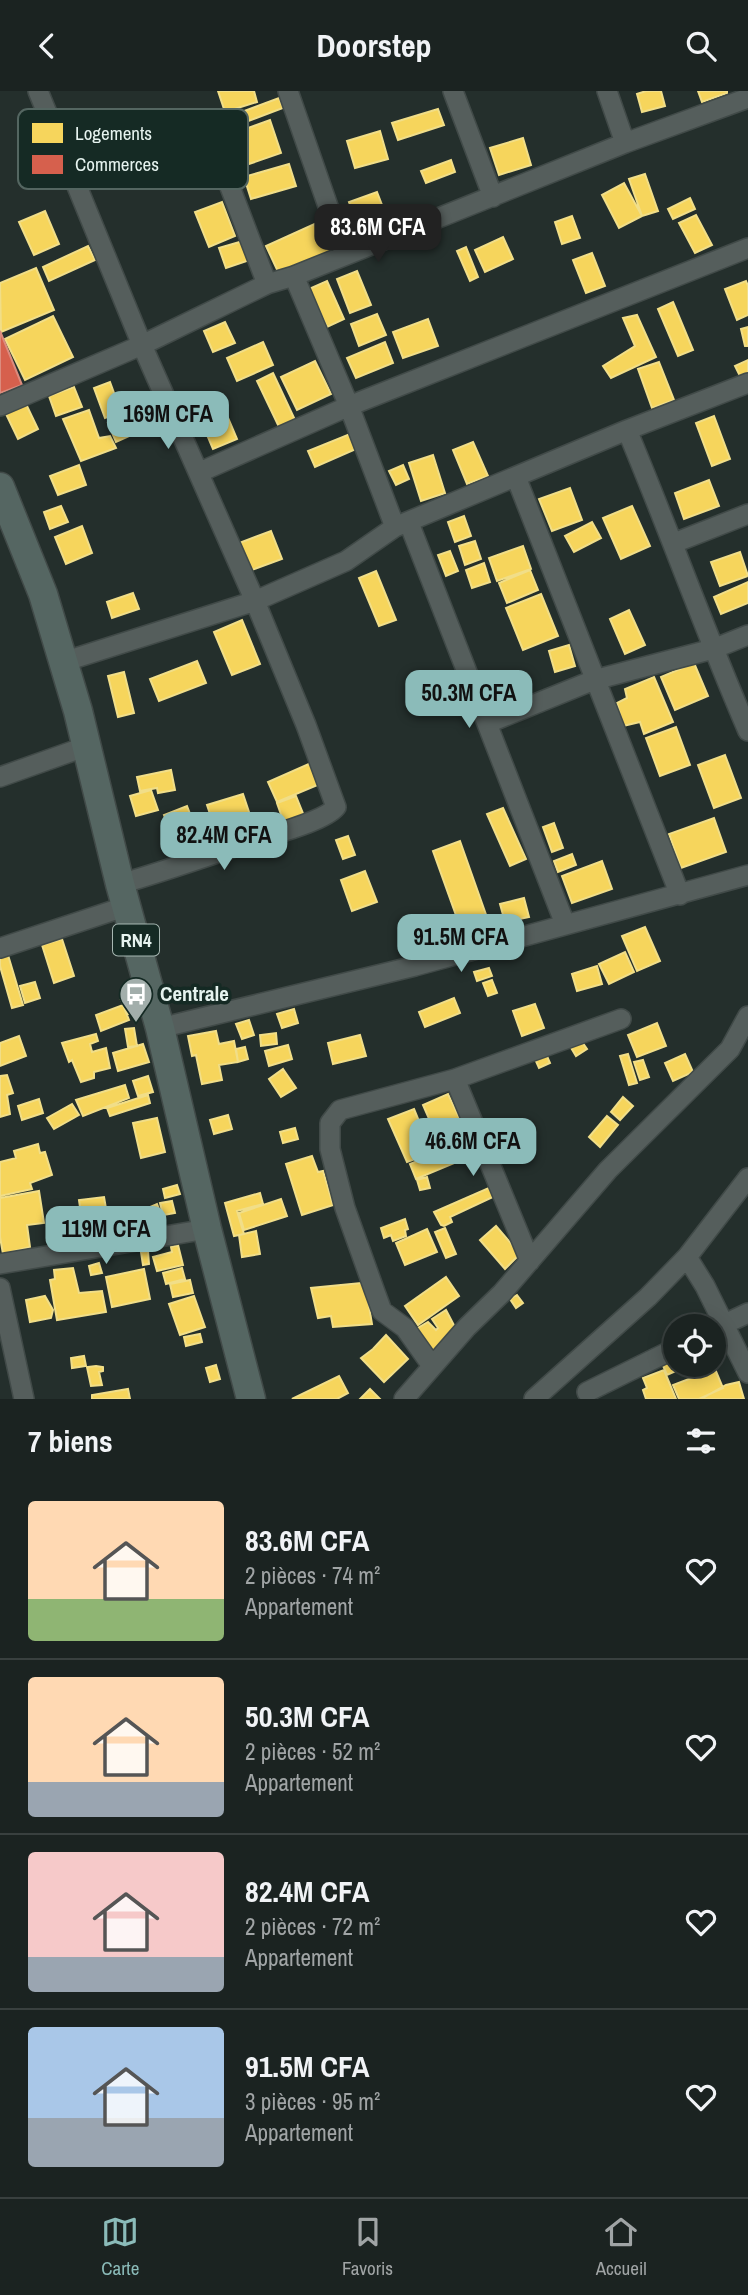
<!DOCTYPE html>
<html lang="fr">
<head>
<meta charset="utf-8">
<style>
	:root { --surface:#1b2321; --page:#242b2a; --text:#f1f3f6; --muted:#a0a4a5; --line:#39403f; --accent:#8bbbb9 }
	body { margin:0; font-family:"Archivo Narrow",sans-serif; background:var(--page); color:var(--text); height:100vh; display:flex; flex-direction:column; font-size:26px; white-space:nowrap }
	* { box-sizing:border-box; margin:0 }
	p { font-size:23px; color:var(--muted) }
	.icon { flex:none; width:38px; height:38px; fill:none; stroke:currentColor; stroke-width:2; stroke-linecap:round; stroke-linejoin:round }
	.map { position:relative; height:1308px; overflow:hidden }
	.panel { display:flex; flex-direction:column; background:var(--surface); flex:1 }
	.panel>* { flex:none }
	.controls { position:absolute; left:663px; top:1223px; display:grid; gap:14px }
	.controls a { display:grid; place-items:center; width:63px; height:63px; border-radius:50%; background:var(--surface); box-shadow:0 4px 18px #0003,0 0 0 2px var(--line); font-size:35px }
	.price { position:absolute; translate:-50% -60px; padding:0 16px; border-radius:14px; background:var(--accent); color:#111; font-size:23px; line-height:46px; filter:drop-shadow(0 2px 4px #0008) }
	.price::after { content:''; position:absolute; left:50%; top:42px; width:21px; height:16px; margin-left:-10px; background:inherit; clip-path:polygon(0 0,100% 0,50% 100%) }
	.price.current { background:#222; color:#fff }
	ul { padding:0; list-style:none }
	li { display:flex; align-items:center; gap:21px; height:175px; padding:0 28px }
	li+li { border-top:2px solid var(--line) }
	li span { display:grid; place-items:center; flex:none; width:196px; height:140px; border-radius:7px; color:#555 }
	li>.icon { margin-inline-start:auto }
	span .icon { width:84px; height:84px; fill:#fffc; stroke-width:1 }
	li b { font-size:30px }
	h2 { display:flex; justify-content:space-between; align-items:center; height:84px; padding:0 28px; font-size:30px }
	header { display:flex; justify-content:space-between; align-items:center; height:91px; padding:0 28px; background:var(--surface); font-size:32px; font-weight:800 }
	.dock { display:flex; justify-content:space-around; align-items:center; height:98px; border-top:2px solid var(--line); background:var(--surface); font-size:19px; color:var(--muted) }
	.dock a { display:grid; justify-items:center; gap:4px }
	.dock .current { color:var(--accent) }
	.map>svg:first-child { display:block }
	.homes { fill:#f6d55c; stroke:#f1de88; stroke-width:2 }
	.shops { fill:#d6604d; stroke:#db8c7e; stroke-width:2 }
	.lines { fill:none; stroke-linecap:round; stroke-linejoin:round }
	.minor-casing { stroke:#414a48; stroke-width:22 }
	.highway-casing { stroke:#414a48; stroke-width:31 }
	.minor { stroke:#555e5c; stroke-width:19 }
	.highway { stroke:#556662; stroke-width:28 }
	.labels { text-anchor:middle; stroke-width:7; stroke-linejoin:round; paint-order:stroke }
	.shield { fill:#152a24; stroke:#a7b7b2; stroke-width:2 }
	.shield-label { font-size:19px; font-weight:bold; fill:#e6f3ef }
	.poi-label { font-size:21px; font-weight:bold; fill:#e6f3ef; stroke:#152a24; text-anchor:start }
	.key { fill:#152a24; stroke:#546661; stroke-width:2 }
	.key-label { font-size:19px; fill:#e6f3ef }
</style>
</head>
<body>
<header><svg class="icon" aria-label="back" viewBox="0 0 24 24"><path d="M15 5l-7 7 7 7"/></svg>Doorstep<svg class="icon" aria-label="search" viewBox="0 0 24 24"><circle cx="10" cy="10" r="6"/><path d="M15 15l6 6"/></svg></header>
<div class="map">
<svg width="748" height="1308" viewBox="0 0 748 1308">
	<rect width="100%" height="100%" fill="#242f2c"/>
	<path class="homes" d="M 218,0 L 254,0 L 257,11 L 225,21 Z
		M 646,0 L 661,0 L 665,15 L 642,21 L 637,3 Z
		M 698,0 L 727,0 L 727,2 L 702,11 Z
		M 279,7 L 283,17 L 224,39 L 220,29 Z
		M 438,18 L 444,34 L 398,49 L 392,32 Z
		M 270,29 L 281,62 L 249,73 L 237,41 Z
		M 380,40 L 388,68 L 355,77 L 347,50 Z
		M 523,47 L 531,74 L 499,84 L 490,57 Z
		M 451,69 L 455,81 L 426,92 L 421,80 Z
		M 289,73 L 296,95 L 251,108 L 244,86 Z
		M 645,83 L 658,120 L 642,125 L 629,88 Z
		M 624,92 L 642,125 L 619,137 L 602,104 Z
		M 377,101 L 389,132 L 361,142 L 349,111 Z
		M 690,107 L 695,118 L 673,128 L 668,118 Z
		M 222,111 L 235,145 L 209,156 L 195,121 Z
		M 45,120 L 59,153 L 34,164 L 19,131 Z
		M 696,124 L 712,154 L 695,162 L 679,132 Z
		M 572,125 L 580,147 L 562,153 L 555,131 Z
		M 321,130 L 335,160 L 280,185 L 266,155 Z
		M 503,146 L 513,168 L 485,181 L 475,159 Z
		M 243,150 L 250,169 L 226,177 L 219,157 Z
		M 88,155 L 95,169 L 49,190 L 43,176 Z
		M 466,156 L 478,186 L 470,190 L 457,160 Z
		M 592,162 L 605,195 L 586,202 L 573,169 Z
		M 36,177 L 54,219 L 1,241 L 0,192 Z
		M 357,180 L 371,214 L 350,222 L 337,188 Z
		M 327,190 L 344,228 L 327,236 L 309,198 Z
		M 746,190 L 748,195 L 748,224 L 737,229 L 725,198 Z
		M 673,211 L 693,259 L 678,265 L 658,218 Z
		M 377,223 L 386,244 L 359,255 L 351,233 Z
		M 637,224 L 656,266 L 611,287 L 603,275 L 635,255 L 623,227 Z
		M 53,225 L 73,266 L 25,289 L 5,248 Z
		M 428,228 L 438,255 L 403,267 L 393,241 Z
		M 225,231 L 235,252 L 213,261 L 204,240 Z
		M 748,236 L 748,255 L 745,255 L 741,238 Z
		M 263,251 L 273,274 L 237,290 L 227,267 Z
		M 385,251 L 393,272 L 356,287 L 347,267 Z
		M 748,269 L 748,288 L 743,291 L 735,275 Z
		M 315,270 L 331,303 L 297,319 L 281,286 Z
		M 659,271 L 674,309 L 652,317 L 638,278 Z
		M 273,282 L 295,329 L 279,336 L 257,290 Z
		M 110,291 L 121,321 L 105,327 L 94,297 Z
		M 74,296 L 82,316 L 56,325 L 49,305 Z
		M 220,308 L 237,348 L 213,358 L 196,318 Z
		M 156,310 L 165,329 L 116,351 L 108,332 Z
		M 26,313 L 38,338 L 18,348 L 6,323 Z
		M 89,319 L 99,347 L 110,345 L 116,357 L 81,370 L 63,328 Z
		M 714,325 L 730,368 L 712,375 L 696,332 Z
		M 350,343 L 356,358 L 315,376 L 308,360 Z
		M 473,351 L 488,385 L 467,393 L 453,359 Z
		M 433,364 L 445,402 L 421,410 L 409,372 Z
		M 79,374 L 86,394 L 58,404 L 50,385 Z
		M 403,374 L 409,388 L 396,394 L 389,380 Z
		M 709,389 L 719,415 L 684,428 L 675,402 Z
		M 570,397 L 582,429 L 552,440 L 539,408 Z
		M 61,415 L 68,431 L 50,438 L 44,421 Z
		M 632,415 L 650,455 L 621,468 L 603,427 Z
		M 464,425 L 471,445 L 455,451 L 448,431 Z
		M 592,431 L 601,447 L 574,461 L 565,445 Z
		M 82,435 L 92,462 L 66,473 L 55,446 Z
		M 271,440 L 282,468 L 249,480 L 239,452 Z
		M 475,450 L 481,468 L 465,474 L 459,455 Z
		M 523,455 L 531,478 L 497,490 L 489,467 Z
		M 450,460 L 458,480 L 446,485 L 438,464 Z
		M 740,461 L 748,485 L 720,495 L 711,471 Z
		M 484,472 L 490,491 L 472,497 L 466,479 Z
		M 530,479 L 538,499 L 507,512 L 499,492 Z
		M 376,480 L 396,529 L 379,535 L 359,487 Z
		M 748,491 L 748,512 L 721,523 L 714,506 Z
		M 133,502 L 139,518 L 112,527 L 107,511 Z
		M 541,503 L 558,545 L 523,559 L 506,517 Z
		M 629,519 L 645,554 L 625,563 L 610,528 Z
		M 242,529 L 260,573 L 232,584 L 214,541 Z
		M 569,554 L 575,575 L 555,581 L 549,560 Z
		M 197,570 L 206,592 L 159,610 L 150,588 Z
		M 694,572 L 708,605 L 675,619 L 661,586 Z
		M 124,581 L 134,622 L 118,626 L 108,585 Z
		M 654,586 L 673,631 L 644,643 L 640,631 L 623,635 L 617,612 L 627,607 L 625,598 Z
		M 676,636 L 690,674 L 660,685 L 646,647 Z
		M 725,664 L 741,707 L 714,717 L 698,674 Z
		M 311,672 L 320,693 L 277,711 L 268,691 Z
		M 171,679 L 175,699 L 158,702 L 157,697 L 140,700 L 137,686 Z
		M 151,699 L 158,719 L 136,725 L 130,705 Z
		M 243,703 L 255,739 L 219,750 L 207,714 Z
		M 296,705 L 304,725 L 284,732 L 277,712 Z
		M 187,715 L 194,733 L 171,742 L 164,724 Z
		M 503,717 L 526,768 L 510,775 L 487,723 Z
		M 714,727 L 726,761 L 681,777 L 669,743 Z
		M 554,732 L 563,757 L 552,761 L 543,736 Z
		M 348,745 L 355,764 L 343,768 L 336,749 Z
		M 460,750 L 489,832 L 462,841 L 433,760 Z
		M 572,763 L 576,774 L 558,781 L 554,770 Z
		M 602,770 L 612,798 L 572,812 L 562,785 Z
		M 365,780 L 377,811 L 352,820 L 341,789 Z
		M 524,807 L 529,826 L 505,831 L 500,813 Z
		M 645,836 L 660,870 L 637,880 L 622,845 Z
		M 62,848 L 74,885 L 54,892 L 42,854 Z
		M 625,861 L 634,881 L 609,893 L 599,873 Z
		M 8,864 L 23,914 L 12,917 L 0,875 L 0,866 Z
		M 597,875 L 602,893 L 577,900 L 572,883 Z
		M 489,877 L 492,885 L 477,890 L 474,881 Z
		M 492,889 L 497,902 L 488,905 L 483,892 Z
		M 35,891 L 40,907 L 25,912 L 20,895 Z
		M 130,907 L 134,921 L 128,923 L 125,912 L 123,913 L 121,909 Z
		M 454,907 L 460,922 L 425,936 L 419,921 Z
		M 535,913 L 544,937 L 522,945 L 513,920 Z
		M 123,914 L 129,929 L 101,940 L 96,924 Z
		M 294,918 L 298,932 L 282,937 L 277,923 Z
		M 249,929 L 254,944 L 242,948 L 236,933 Z
		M 657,932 L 666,955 L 637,966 L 628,944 Z
		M 134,937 L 137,955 L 128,956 L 125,938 Z
		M 216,940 L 219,953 L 234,950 L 238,971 L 219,974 L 222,989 L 202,993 L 196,964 L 192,965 L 188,945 Z
		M 276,942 L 277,953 L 261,955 L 260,944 Z
		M 96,943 L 98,950 L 90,953 L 92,961 L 106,957 L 110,977 L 94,981 L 94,987 L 81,991 L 72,969 L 69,971 L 62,952 Z
		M 360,944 L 366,965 L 333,973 L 328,952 Z
		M 19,945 L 26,965 L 0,975 L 0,952 Z
		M 580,948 L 587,958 L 576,965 L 570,955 Z
		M 143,953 L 149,971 L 118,980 L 113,962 Z
		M 288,954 L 292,968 L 269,975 L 265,960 Z
		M 245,956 L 248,968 L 238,971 L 236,958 Z
		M 546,963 L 550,972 L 539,977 L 535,968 Z
		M 628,963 L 637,992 L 629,994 L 620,965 Z
		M 685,963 L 693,981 L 673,990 L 665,972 Z
		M 643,969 L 649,986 L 640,989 L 634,971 Z
		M 283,978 L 296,997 L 281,1006 L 269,988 Z
		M 7,984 L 13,1002 L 7,1004 L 10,1023 L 0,1026 L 0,985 Z
		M 148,985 L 153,1001 L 138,1005 L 133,990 Z
		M 125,994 L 129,1007 L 83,1025 L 76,1009 Z
		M 448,1003 L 466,1041 L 440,1053 L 423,1014 Z
		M 148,1004 L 150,1012 L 110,1025 L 107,1017 Z
		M 623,1006 L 633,1015 L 620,1029 L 611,1021 Z
		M 39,1008 L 43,1022 L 22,1029 L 18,1015 Z
		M 72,1013 L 79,1024 L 54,1038 L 47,1027 Z
		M 414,1018 L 432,1062 L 407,1071 L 388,1028 Z
		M 228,1024 L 232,1038 L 214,1043 L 210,1029 Z
		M 607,1025 L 618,1034 L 600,1056 L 589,1046 Z
		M 157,1027 L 165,1061 L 141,1067 L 133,1032 Z
		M 295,1037 L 298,1048 L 283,1052 L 280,1041 Z
		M 470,1048 L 476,1063 L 416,1088 L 410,1073 Z
		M 38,1053 L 40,1062 L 45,1061 L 52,1084 L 30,1092 L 32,1098 L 0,1105 L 0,1071 L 16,1067 L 14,1060 Z
		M 312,1065 L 318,1081 L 323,1080 L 333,1114 L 302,1124 L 286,1073 Z
		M 427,1086 L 430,1097 L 420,1099 L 417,1089 Z
		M 177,1094 L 180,1103 L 165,1107 L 163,1098 Z
		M 491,1096 L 495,1105 L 450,1126 L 452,1131 L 444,1135 L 441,1134 L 434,1121 Z
		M 39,1100 L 44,1132 L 27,1134 L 30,1156 L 3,1163 L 0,1146 L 0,1107 Z
		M 260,1102 L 263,1113 L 237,1120 L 244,1143 L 234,1145 L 225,1112 Z
		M 104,1106 L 109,1135 L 83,1138 L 79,1109 Z
		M 281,1108 L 287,1125 L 244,1139 L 239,1122 Z
		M 172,1110 L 175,1122 L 163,1124 L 160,1112 Z
		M 157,1113 L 163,1128 L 130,1142 L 124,1127 Z
		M 405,1128 L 408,1138 L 405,1139 L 406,1145 L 393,1150 L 391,1144 L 384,1147 L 381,1137 Z
		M 65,1133 L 68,1151 L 50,1154 L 47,1136 Z
		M 496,1135 L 520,1163 L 505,1178 L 480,1149 Z
		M 445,1137 L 456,1163 L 446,1167 L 435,1141 Z
		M 427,1138 L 437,1161 L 405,1174 L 396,1152 Z
		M 256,1140 L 260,1163 L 242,1166 L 239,1144 Z
		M 178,1154 L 183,1174 L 157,1180 L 153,1166 L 172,1161 L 171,1156 Z
		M 148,1160 L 149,1173 L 143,1174 L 141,1161 Z
		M 99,1172 L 102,1182 L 91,1184 L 89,1175 Z
		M 73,1177 L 79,1202 L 102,1200 L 106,1221 L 57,1229 L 50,1189 L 55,1188 L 54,1179 Z
		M 182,1177 L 185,1188 L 166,1193 L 163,1182 Z
		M 144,1178 L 150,1208 L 112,1216 L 106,1186 Z
		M 446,1186 L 459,1205 L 418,1234 L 405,1215 Z
		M 190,1189 L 193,1202 L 173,1206 L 170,1193 Z
		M 361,1192 L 367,1203 L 372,1233 L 333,1236 L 331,1225 L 318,1227 L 311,1197 Z
		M 517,1204 L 523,1212 L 516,1217 L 510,1208 Z
		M 45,1205 L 53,1219 L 51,1227 L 30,1231 L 26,1209 Z
		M 194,1205 L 205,1236 L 180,1244 L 169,1213 Z
		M 446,1219 L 457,1240 L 434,1262 L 416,1238 L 428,1231 L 436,1239 L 438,1237 L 432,1228 Z
		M 200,1243 L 202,1251 L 186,1255 L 184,1246 Z
		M 386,1244 L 408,1268 L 384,1291 L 361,1267 L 373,1258 Z
		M 676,1264 L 676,1274 L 684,1274 L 685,1276 L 667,1284 L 661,1270 Z
		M 84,1265 L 86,1275 L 72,1277 L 71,1267 Z
		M 216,1274 L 220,1288 L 210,1291 L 206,1277 Z
		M 96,1275 L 103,1276 L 103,1280 L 99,1281 L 102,1294 L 91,1295 L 87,1276 Z
		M 715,1278 L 723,1297 L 699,1308 L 679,1308 L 673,1294 Z
		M 664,1279 L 676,1308 L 646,1308 L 643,1299 L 647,1297 L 643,1287 Z
		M 339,1285 L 348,1302 L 337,1308 L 292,1308 Z
		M 739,1291 L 744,1308 L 701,1308 L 726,1294 Z
		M 128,1298 L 130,1308 L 92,1308 L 92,1304 Z
		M 370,1298 L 380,1308 L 360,1308 Z"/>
	<path class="shops" d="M 0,240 L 22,294 L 0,302 Z"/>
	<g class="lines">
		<defs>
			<path id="minor" d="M 38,0 L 142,254 L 255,510 L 306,634 L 336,716 C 325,730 274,743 256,749 C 210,764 166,780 120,793
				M 288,0 L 345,164
				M 453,0 L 493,106
				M 607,0 L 625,52
				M 211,46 L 267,193
				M 294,185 L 349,315 L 395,436
				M 0,315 L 142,254 L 267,193 L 294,185 L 625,52 L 748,7
				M 627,339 C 669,439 705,541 748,640
				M 200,381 L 349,315 L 748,157
				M 516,386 L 680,804
				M 409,432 L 565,833
				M 674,452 L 748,423
				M 63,571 L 255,510 L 346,470 L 395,436 L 627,339 L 748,292
				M 488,632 L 594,589 L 713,558 L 748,544
				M 0,686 L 87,655
				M 0,857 L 127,815
				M 160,937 L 415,875 L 748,784
				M 455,988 L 530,1170
				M 687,1166 L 705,1195 L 748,1282
				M 0,1173 L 207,1138
				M 0,1197 L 24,1308
				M 714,1238 L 748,1222
				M 432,1275 L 405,1237 L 382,1220 L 375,1201 L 345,1117 L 330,1058 L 330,1032 L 340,1019 L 455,988 L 621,928
				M 587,1301 L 676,1257
				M 404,1308 L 467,1236 L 502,1202 L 608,1079 L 730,958 L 748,925
				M 534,1308 L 648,1206 L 687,1166 L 748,1087"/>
			<path id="highway" d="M 0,396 L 43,503 L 78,620 L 120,793 L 160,937 L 207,1138 L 251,1308"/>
		</defs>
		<use href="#minor" class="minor-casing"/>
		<use href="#highway" class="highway-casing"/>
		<use href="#minor" class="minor"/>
		<use href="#highway" class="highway"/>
	</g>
	<defs>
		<symbol id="bus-pin" viewBox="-11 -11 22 30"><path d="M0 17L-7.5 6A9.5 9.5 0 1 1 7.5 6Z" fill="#a2aeab" stroke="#152a24"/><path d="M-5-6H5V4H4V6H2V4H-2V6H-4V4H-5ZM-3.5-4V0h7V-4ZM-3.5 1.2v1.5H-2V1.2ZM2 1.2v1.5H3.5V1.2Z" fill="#fff"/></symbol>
	</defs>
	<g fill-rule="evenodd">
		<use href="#bus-pin" x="117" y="884" width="38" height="52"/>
	</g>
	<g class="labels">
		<rect class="shield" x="113" y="833.5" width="46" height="31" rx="5"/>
		<g class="shield-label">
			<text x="136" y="856">RN4</text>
		</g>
		<g class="poi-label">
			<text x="160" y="910">Centrale</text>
		</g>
	</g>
	<rect x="18" y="18" width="230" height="80" rx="10" class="key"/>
	<rect x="32" y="32" width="31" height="20" fill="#f6d55c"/>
	<rect x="32" y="64" width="31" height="19" fill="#d6604d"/>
	<g class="key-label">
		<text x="75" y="49">Logements</text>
		<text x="75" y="80">Commerces</text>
	</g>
</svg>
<div class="controls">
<a><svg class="icon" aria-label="locate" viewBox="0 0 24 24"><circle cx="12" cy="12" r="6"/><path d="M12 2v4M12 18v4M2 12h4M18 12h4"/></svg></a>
</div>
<b class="price current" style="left:378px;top:173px">83.6M CFA</b>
<b class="price" style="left:168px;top:360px">169M CFA</b>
<b class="price" style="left:469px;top:639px">50.3M CFA</b>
<b class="price" style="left:224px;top:781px">82.4M CFA</b>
<b class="price" style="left:461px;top:883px">91.5M CFA</b>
<b class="price" style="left:473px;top:1087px">46.6M CFA</b>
<b class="price" style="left:106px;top:1175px">119M CFA</b>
</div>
<section class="panel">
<h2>7 biens<svg class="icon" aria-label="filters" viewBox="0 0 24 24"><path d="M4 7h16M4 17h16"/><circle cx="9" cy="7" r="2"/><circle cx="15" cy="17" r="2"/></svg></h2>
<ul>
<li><span style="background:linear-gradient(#ffd9b3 70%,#8fb573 0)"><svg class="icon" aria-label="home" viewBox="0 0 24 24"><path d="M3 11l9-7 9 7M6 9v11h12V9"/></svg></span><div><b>83.6M CFA</b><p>2 pièces · 74 m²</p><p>Appartement</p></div><svg class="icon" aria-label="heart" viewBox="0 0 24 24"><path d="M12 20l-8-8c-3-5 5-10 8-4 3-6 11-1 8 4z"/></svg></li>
<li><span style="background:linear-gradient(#ffd9b3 75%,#9aa5b1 0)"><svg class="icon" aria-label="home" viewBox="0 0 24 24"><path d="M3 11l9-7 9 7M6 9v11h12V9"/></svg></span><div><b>50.3M CFA</b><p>2 pièces · 52 m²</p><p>Appartement</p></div><svg class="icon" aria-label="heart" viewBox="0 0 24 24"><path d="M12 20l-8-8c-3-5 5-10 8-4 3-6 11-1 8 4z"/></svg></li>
<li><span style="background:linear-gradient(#f6c9c9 75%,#9aa5b1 0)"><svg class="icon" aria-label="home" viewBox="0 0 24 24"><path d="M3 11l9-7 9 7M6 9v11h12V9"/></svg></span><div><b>82.4M CFA</b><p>2 pièces · 72 m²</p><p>Appartement</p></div><svg class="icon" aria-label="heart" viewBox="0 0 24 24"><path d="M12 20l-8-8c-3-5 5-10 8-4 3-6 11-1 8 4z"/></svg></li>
<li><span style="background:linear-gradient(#a9c7e8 65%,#9aa5b1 0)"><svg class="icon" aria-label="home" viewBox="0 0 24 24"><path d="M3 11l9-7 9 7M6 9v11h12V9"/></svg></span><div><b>91.5M CFA</b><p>3 pièces · 95 m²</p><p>Appartement</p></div><svg class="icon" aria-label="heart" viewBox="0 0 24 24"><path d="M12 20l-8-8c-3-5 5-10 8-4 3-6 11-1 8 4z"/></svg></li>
</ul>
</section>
<nav class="dock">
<a class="current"><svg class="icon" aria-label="map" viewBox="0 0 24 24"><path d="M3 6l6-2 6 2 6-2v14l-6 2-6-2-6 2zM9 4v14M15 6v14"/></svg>Carte</a>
<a><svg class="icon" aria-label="saved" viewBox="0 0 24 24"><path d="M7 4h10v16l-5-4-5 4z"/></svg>Favoris</a>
<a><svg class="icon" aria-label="home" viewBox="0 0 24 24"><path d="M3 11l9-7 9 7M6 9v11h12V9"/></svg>Accueil</a>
</nav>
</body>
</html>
